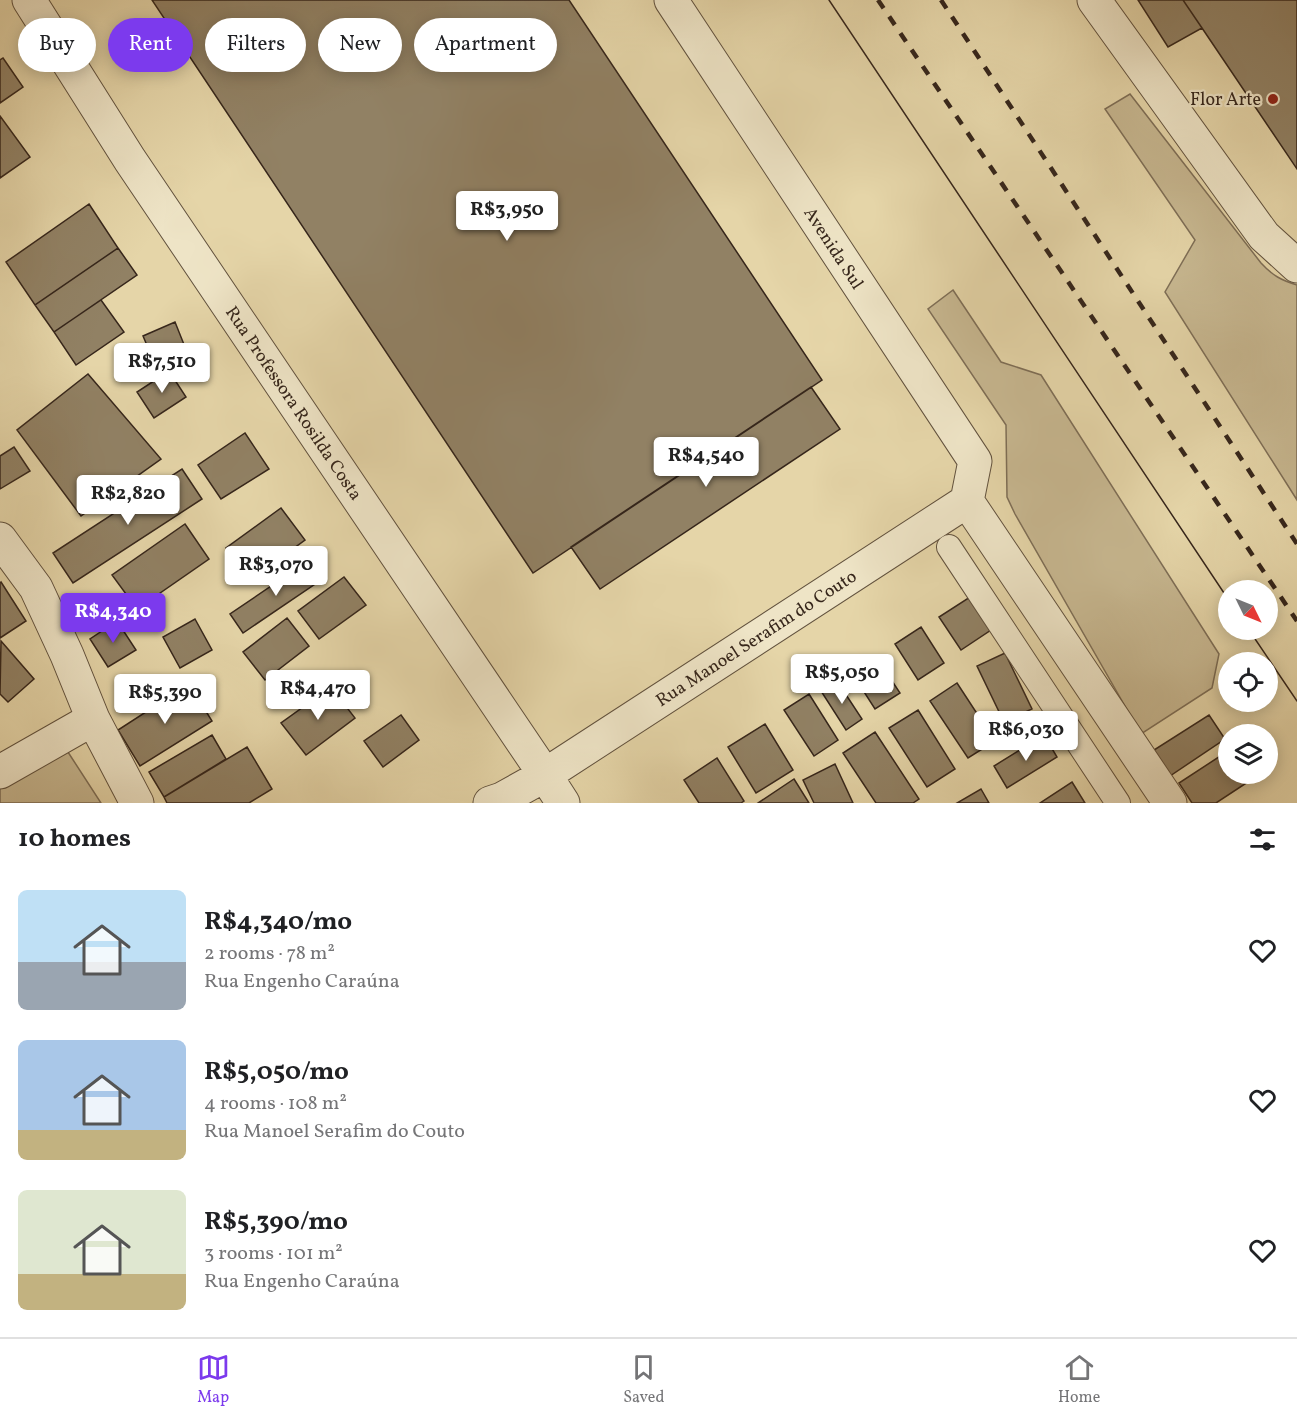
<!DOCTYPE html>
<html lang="en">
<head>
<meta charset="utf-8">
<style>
	:root { --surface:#fff; --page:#f2f2f2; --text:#202124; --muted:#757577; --line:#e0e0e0; --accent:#7c3aed }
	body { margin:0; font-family:Vollkorn,serif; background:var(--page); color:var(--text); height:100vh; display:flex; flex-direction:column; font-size:22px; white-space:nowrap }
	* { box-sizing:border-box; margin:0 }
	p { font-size:20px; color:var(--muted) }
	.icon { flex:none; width:33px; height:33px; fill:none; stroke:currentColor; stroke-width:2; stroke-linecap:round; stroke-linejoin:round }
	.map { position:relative; height:803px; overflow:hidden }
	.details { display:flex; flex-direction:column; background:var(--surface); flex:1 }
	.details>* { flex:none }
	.hud { position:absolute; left:18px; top:18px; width:600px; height:54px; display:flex; gap:12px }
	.needle { width:39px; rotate:133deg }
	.controls { position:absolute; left:1218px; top:580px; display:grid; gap:12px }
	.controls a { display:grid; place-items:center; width:60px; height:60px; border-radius:50%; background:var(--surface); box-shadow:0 3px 15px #0003; font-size:30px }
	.price { position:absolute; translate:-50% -51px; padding:0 14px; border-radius:6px; background:#fff; color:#222; font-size:20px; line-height:39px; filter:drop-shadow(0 2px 3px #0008) }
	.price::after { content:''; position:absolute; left:50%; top:36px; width:18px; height:14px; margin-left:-9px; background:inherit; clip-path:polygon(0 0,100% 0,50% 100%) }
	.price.on { background:var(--accent); color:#fff }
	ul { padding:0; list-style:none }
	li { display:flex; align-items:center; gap:18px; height:150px; padding:0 18px }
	li span { display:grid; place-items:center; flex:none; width:168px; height:120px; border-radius:9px; color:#555 }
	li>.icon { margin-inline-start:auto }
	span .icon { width:72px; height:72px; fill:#fffc; stroke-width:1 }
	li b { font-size:26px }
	h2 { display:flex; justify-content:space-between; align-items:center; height:72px; padding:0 18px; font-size:26px }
	.chip { padding:0 21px; border-radius:27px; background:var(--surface); box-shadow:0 3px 15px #0003; font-size:21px; line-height:54px }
	.chip.on { background:var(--accent); color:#fff }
	.tabs { display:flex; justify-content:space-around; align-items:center; height:84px; border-top:2px solid var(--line); background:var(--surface); font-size:16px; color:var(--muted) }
	.tabs a { display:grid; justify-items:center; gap:3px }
	.tabs .on { color:var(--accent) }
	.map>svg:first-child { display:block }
	.green { fill:#c7b790; stroke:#7e6e56; stroke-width:1.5 }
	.building { fill:#918164; stroke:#36261b; stroke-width:1.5 }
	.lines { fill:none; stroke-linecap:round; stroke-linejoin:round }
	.lane-casing { stroke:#62523e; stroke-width:26 }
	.street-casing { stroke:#62523e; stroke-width:35 }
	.lane { stroke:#eee4c6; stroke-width:24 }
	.street { stroke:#eee4c6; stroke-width:33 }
	.tram { stroke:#36261b; stroke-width:1.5 }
	.rail { stroke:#36261b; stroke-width:4.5; stroke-dasharray:10 10; stroke-linecap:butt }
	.poi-dot { fill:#8f2418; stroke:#eee4c6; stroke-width:2 }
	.labels { text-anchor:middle; stroke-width:4.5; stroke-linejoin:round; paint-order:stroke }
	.poi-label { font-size:18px; fill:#36261b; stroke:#eee4c6; text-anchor:end }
	.street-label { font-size:18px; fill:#36261b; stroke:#eee4c6 }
</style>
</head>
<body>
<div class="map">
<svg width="1297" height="803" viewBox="0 0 1297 803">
	<rect width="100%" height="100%" fill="#e5d5a8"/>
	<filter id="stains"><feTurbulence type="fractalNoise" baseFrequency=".00333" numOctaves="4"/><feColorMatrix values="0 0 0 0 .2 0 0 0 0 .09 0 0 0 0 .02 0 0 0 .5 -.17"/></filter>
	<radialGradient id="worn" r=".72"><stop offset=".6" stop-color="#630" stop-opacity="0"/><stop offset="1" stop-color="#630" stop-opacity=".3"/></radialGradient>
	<path class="green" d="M 1130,94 L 1261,263 C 1273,276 1281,280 1297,285 L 1297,500 L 1165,292 L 1195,240 L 1105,109 Z
		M 953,290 L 1001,362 L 1041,375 L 1219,654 L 1212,688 L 1141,734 L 1015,514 L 1007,497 L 1006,425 L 928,309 Z
		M 66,749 L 101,803 L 0,803 L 0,776 Z"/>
	<path class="building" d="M 152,0 L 569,0 L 822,380 L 533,573 Z
		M 1138,0 L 1183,0 L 1202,28 L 1168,47 Z
		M 1183,0 L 1297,0 L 1297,169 L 1202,28 Z
		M 3,58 L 23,87 L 0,103 L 0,60 Z
		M 0,116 L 30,157 L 0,178 Z
		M 89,204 L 118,248 L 35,305 L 6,262 Z
		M 118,248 L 137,275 L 54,332 L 35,305 Z
		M 101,300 L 124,332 L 76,365 L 54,332 Z
		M 175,322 L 191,362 L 160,376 L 143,336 Z
		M 169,371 L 186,397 L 154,418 L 137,392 Z
		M 88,374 L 161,459 L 81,516 L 17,430 Z
		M 811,387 L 840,429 L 600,589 L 571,547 Z
		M 245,433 L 269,469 L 221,499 L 198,465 Z
		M 14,447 L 30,471 L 0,489 L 0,456 Z
		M 182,469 L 202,499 L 73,583 L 53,553 Z
		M 281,508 L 305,540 L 250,580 L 226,548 Z
		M 185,524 L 209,559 L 137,609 L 112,575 Z
		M 308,561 L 321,580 L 243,633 L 230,614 Z
		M 344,577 L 366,605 L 319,639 L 298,611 Z
		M 1,582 L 26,621 L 0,638 L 0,583 Z
		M 970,597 L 991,630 L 961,650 L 939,617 Z
		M 287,618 L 309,646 L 265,680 L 243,652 Z
		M 195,619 L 212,650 L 180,668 L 163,637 Z
		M 117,621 L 136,650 L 108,667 L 90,639 Z
		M 921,627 L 944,663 L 918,680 L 895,644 Z
		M 1,641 L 34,679 L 8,702 L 0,694 Z
		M 1005,653 L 1032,709 L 1004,722 L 977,666 Z
		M 875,655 L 900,693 L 875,709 L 850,670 Z
		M 837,681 L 862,719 L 846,730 L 821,691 Z
		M 957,683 L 995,741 L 968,758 L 930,701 Z
		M 189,684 L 212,721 L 140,766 L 118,730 Z
		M 331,687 L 355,718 L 306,755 L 281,723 Z
		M 809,694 L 838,740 L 814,756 L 784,710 Z
		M 918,710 L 955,769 L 927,787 L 889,728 Z
		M 401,715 L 419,740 L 383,767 L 364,741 Z
		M 1209,715 L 1225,739 L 1170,776 L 1154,750 Z
		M 765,724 L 793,770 L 756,793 L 728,747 Z
		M 875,732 L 919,799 L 913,803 L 876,803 L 843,753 Z
		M 212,735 L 226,759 L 164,797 L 149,772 Z
		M 1044,735 L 1057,757 L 1007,788 L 994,766 Z
		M 247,747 L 272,789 L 249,803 L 167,803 L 164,797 Z
		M 1228,751 L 1228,774 L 1247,774 L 1251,780 L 1216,803 L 1192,803 L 1179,783 Z
		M 717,758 L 744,801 L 741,803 L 699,803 L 684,780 Z
		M 835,764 L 853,803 L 814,803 L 803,780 Z
		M 794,779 L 809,803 L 758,803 Z
		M 1072,782 L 1085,803 L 1040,803 Z
		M 981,789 L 989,803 L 957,803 Z"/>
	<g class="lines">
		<defs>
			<path id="lane" d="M 949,547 L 1118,803"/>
			<path id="street" d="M 29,0 L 130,160 L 545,775 L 563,803
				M 671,0 L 975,461 L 967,501
				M 1094,0 L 1264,236 L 1297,266
				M 967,501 L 1170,803
				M 0,539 L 36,588 L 67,655 L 93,719 L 137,803
				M 0,772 L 93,719
				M 490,803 L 502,799 L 545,775 L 967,501"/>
		</defs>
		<use href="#lane" class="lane-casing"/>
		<use href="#street" class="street-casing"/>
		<use href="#lane" class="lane"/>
		<use href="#street" class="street"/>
		<path class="tram" d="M 829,0 L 1228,599
			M 1249,630 L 1297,701"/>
		<path class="rail" d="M 878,0 L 1297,621
			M 941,0 L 1297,544"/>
	</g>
	<circle class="poi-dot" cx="1273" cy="99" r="6"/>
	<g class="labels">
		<g class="poi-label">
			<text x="1261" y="105">Flor Arte</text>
		</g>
		<g class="street-label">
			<text transform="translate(834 248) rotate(57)" y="6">Avenida Sul</text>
			<text transform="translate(294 403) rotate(56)" y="6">Rua Professora Rosilda Costa</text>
			<text transform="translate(756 638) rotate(-33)" y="6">Rua Manoel Serafim do Couto</text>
		</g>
	</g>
	<rect width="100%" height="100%" filter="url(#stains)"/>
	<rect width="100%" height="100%" fill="url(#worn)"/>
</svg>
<div class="controls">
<a><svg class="needle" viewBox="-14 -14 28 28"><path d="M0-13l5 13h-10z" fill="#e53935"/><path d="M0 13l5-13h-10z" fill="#757577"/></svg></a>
<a><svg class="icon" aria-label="locate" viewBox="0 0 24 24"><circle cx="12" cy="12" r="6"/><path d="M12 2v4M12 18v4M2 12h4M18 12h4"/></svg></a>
<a><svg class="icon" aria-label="layers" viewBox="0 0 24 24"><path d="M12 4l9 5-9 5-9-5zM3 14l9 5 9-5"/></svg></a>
</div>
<b class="price" style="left:507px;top:242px">R$3,950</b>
<b class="price" style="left:162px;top:394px">R$7,510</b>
<b class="price" style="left:706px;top:488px">R$4,540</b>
<b class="price" style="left:128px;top:526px">R$2,820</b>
<b class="price" style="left:276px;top:597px">R$3,070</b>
<b class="price on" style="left:113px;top:644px">R$4,340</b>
<b class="price" style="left:842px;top:705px">R$5,050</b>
<b class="price" style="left:318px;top:721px">R$4,470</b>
<b class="price" style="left:165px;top:725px">R$5,390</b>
<b class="price" style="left:1026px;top:762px">R$6,030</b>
<div class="hud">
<a class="chip">Buy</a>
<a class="chip on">Rent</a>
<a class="chip">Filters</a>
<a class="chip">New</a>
<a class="chip">Apartment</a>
</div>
</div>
<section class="details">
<h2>10 homes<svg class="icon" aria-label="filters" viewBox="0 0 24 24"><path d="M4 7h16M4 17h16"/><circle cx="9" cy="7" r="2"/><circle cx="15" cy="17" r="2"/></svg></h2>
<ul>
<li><span style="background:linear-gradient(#bfe0f5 60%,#9aa5b1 0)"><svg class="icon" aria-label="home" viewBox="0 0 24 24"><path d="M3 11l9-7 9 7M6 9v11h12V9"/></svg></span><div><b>R$4,340/mo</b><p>2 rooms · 78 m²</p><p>Rua Engenho Caraúna</p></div><svg class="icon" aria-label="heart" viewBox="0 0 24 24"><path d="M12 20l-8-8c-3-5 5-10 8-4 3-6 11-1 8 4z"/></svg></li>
<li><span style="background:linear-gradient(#a9c7e8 75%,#c2b280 0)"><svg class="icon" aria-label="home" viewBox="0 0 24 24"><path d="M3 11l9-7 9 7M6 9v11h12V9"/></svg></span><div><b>R$5,050/mo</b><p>4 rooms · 108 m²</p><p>Rua Manoel Serafim do Couto</p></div><svg class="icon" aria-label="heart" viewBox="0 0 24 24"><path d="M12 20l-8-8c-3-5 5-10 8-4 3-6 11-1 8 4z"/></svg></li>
<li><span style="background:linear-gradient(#dfe7d0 70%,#c2b280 0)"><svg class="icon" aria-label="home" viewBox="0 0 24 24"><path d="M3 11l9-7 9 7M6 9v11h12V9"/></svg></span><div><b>R$5,390/mo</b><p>3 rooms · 101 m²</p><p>Rua Engenho Caraúna</p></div><svg class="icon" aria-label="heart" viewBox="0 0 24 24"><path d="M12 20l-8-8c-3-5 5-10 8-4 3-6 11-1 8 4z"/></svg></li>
</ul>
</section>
<nav class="tabs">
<a class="on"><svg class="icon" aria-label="map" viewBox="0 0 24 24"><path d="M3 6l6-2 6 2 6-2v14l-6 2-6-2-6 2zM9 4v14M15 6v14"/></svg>Map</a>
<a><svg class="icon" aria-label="saved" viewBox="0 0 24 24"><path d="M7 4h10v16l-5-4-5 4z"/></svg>Saved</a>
<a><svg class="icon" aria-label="home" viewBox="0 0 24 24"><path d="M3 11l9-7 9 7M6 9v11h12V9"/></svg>Home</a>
</nav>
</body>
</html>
